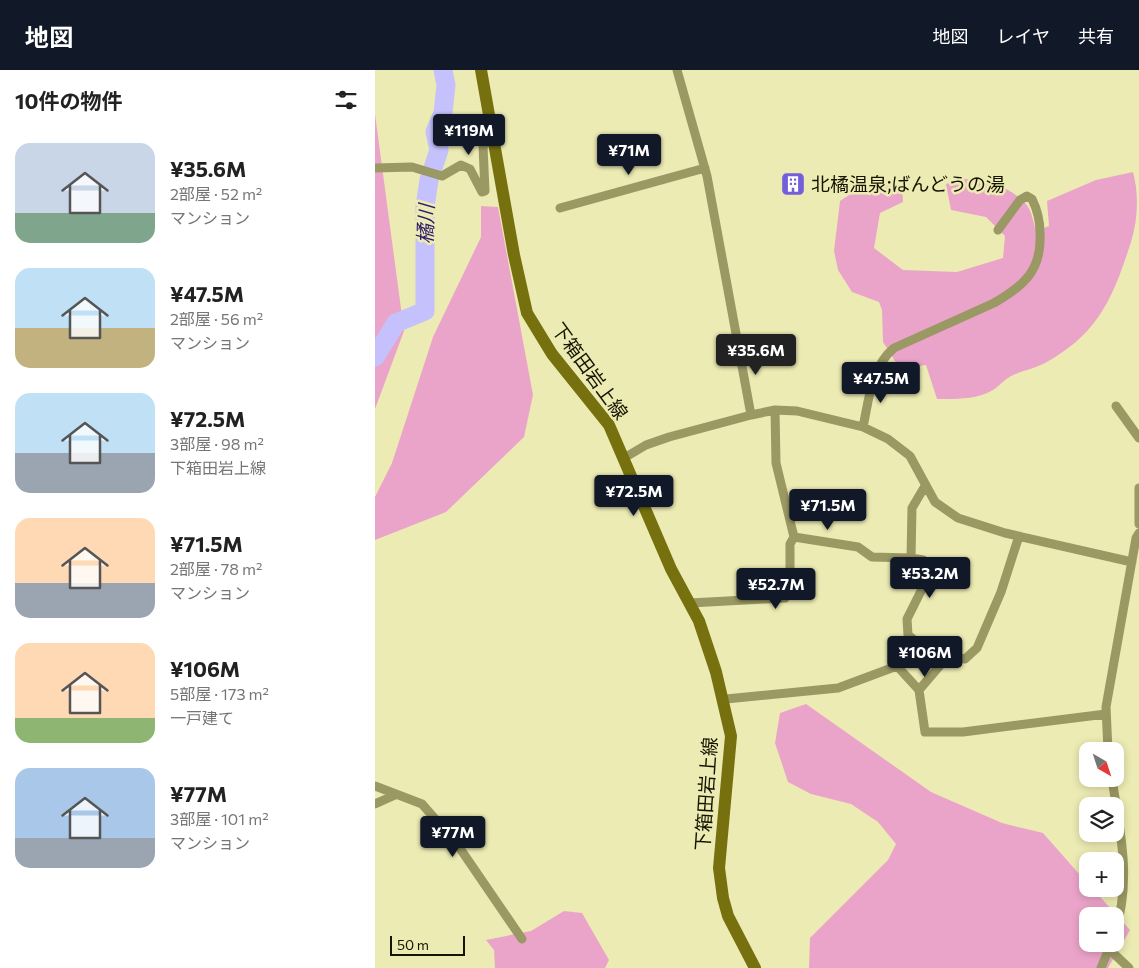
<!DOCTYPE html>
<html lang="ja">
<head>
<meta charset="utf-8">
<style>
	:root { --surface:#fff; --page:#f2f2f2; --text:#222; --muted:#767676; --accent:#111827 }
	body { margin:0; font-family:Commissioner,"Noto Sans JP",sans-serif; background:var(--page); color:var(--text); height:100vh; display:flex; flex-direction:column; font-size:19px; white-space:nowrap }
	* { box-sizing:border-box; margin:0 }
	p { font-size:16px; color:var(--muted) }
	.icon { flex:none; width:28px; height:28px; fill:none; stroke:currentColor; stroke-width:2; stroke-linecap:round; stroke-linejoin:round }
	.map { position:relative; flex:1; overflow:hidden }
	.sheet { display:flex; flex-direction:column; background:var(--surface); width:375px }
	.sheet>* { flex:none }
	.needle { width:32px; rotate:141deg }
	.fabs { position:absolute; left:704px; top:672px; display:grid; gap:10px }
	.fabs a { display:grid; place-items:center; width:45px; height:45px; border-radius:10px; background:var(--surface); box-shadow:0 2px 8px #0003; font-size:25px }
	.scale { position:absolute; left:15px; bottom:12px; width:75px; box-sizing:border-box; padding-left:5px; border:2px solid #151401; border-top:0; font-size:14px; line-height:18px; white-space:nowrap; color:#151401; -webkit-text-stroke:4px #ecebb3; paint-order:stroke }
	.price { position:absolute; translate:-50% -42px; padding:0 11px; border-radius:5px; background:var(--accent); color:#fff; font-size:16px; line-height:32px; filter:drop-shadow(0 1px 2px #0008) }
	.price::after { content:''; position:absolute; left:50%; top:30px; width:15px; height:11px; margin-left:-8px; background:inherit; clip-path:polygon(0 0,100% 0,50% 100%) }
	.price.on { background:#222; color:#fff }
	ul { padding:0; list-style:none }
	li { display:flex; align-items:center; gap:15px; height:125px; padding:0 15px }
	li span { display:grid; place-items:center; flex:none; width:140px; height:100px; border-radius:15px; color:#555 }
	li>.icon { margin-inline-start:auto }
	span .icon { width:60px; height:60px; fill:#fffc; stroke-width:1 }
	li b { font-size:21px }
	h2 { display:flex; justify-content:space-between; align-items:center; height:60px; padding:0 15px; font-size:21px }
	header { display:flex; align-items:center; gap:30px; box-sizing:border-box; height:70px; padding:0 25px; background:var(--accent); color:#fff }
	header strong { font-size:24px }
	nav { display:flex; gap:28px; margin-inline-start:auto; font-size:18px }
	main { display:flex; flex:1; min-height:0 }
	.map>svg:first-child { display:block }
	.green { fill:#eba4c9; fill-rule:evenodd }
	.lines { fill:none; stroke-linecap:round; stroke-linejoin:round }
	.river { stroke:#c4c1fc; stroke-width:19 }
	.street { stroke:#9a9863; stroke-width:9 }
	.secondary { stroke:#76710e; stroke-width:12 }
	.labels { text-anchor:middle; stroke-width:5; stroke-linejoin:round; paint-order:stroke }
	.poi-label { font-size:19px; fill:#151401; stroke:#ecebb3; text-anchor:start }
	.street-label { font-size:19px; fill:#151401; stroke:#ecebb3 }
	.water-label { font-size:20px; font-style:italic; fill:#2d196a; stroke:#ecebb3 }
</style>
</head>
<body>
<header>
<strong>地図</strong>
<nav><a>地図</a><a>レイヤ</a><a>共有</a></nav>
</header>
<main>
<section class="sheet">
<h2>10件の物件<svg class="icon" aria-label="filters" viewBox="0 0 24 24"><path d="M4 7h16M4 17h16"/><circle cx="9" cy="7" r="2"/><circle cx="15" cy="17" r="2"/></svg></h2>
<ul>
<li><span style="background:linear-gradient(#c9d6e8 70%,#7fa58c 0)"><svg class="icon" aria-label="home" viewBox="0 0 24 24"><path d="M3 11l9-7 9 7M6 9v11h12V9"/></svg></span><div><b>¥35.6M</b><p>2部屋 · 52 m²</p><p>マンション</p></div></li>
<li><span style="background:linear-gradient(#bfe0f5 60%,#c2b280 0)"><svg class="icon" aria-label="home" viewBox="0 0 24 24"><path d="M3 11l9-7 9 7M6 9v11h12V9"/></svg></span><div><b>¥47.5M</b><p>2部屋 · 56 m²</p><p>マンション</p></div></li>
<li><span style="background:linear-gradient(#bfe0f5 60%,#9aa5b1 0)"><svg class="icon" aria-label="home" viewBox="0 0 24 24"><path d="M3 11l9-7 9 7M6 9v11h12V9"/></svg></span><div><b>¥72.5M</b><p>3部屋 · 98 m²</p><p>下箱田岩上線</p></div></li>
<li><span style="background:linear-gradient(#ffd9b3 65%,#9aa5b1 0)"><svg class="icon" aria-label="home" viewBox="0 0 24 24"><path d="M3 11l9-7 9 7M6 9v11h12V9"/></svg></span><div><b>¥71.5M</b><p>2部屋 · 78 m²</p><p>マンション</p></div></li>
<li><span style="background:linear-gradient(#ffd9b3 75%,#8fb573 0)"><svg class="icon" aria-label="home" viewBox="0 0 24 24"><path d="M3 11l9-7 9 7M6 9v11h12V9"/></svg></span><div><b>¥106M</b><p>5部屋 · 173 m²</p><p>一戸建て</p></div></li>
<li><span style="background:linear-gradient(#a9c7e8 70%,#9aa5b1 0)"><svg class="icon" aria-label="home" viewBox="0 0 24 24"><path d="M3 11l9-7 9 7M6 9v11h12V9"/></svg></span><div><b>¥77M</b><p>3部屋 · 101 m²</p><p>マンション</p></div></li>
</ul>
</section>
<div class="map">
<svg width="764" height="898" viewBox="0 0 764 898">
	<rect width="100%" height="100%" fill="#ecebb3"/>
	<path class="green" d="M 0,44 L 29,261 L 0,339 Z
		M 758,102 C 764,123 763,150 756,172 C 738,228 723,265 668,294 C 658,299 646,301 636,306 C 629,310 624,316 618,320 C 601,330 580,329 562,329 L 551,295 L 525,299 L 508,272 L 507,240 L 504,232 L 477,222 L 463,200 L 459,181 L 465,131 C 488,115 499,115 527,115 L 528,132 L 505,143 L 499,178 L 528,200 L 582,202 L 628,188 L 630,166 L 611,147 L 576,140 L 571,114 C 578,112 586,109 594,109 C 611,107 638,120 650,133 C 657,140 658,152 661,161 L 674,156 L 672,131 L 721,110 Z
		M 106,136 L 123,137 L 158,325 L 149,367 L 71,442 L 0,470 L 0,427 L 17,393 L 58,267 L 106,167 Z
		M 431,634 L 556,722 L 627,753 L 668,763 L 712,813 L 712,819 L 718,819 L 755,860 L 733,898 L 434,898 L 435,868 L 513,790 L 521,774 L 503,752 L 476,734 L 436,724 L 413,712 L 400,673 L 405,643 ZM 712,846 L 740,846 L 740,874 L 712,874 Z
		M 189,841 L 207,843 L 234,890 L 230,898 L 120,898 L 119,880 L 111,870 L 156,861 Z"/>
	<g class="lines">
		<path class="river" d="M 0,287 L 21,253 L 50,241 L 50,137 L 54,110 L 64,80 L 60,62 L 68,43 L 71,15 L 68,0"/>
		<path class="street" d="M 302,0 L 332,106 L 376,345
			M 0,98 L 37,97 L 67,106 L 86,95 L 95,99 L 107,122 L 110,121 L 108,76 L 117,67
			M 185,138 L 330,98
			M 741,336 L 764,368
			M 400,340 L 401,393 L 419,467 L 483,477 L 497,487 L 536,488 L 537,438 L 550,416
			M 488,357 C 494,329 496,297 519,278 L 619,233 C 649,216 667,200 665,163 C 665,151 662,139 657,129 L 652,126 L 645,130 L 623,160
			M 249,388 L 271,375 L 294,367 L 376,345 L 400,340 L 422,341 L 488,357 L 513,369 L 535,386 L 560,432 L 583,448 L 630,463 L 757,492
			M 764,418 L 764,454
			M 536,488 L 548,490 L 550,513 L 532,549 L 533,565 L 547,576 L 573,586
			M 315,533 L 410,528 L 415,522 L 415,474 L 419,467
			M 544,620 L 573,586 L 590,589 L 602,578 L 626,522 L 644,466
			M 351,629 L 463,618 L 522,596 L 544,620 L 550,662 L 588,662 L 731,644
			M 733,681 L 731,637 L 761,468 L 764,463
			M 737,709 C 745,761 757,810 740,862
			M 0,716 L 47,734 L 82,774 L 147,869
			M 0,734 L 20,725
			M 734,879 L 754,898
			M 726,898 L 736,874"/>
		<path class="secondary" d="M 106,0 L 139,185 L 152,243 L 177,284 L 234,355 L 296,499 L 324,551 L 341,602 L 356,666 L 344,798 L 348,828 L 353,846 L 380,898"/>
	</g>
	<defs>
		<symbol id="building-square" viewBox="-11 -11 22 22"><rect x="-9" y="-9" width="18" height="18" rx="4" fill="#735fd9" stroke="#ecebb3"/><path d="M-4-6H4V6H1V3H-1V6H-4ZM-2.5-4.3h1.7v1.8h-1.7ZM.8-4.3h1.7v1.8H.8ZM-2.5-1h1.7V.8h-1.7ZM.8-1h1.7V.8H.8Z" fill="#fff"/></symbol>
	</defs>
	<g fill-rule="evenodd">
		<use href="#building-square" x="404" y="100" width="28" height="28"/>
	</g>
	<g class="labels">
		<g class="poi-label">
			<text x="436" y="121">北橘温泉;ばんどうの湯</text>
		</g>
		<g class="street-label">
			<text transform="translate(215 301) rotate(54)" y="7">下箱田岩上線</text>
			<text transform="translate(331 724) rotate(-86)" y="7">下箱田岩上線</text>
		</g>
		<g class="water-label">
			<text transform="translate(51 154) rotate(-88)" y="7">橘川</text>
		</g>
	</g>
</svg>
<div class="fabs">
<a><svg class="needle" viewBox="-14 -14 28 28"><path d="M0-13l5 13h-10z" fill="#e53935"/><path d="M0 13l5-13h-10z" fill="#767676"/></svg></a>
<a><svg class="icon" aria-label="layers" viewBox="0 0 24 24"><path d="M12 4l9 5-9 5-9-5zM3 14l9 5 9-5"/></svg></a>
<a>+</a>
<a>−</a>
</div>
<div class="scale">50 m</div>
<b class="price" style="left:94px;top:86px">¥119M</b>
<b class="price" style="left:254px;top:106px">¥71M</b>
<b class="price on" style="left:381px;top:306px">¥35.6M</b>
<b class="price" style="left:506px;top:334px">¥47.5M</b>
<b class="price" style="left:259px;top:447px">¥72.5M</b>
<b class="price" style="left:453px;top:461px">¥71.5M</b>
<b class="price" style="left:555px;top:529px">¥53.2M</b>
<b class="price" style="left:401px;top:540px">¥52.7M</b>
<b class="price" style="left:550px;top:608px">¥106M</b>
<b class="price" style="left:78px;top:788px">¥77M</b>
</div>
</main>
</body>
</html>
